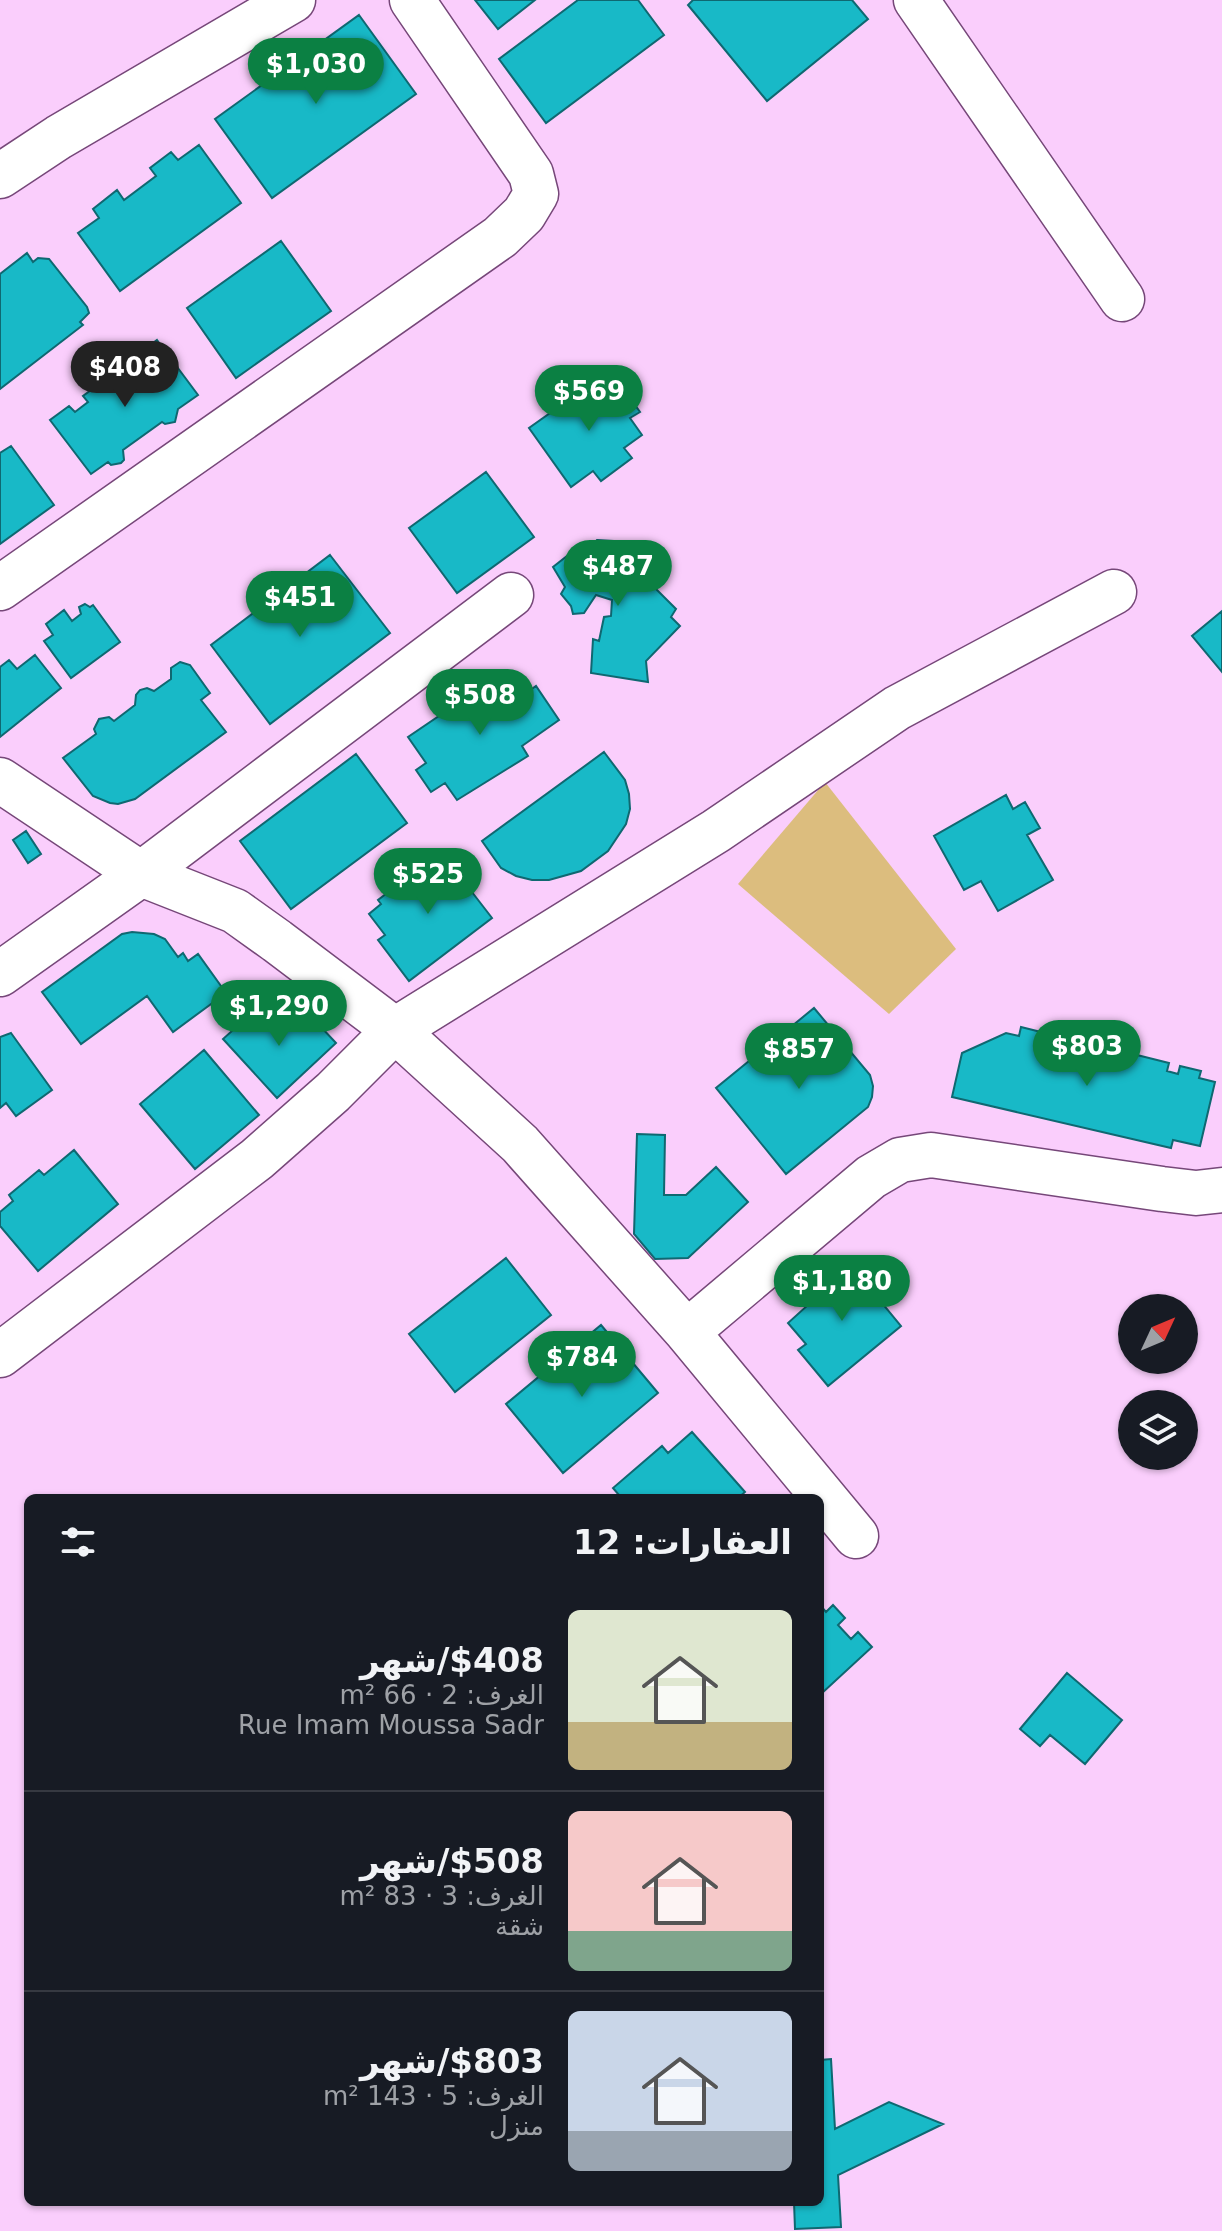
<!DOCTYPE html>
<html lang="ar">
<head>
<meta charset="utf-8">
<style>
	:root { --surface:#171b24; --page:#20242c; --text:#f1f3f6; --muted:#9ea1a6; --line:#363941; --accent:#0b8043 }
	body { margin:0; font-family:"DejaVu Sans",Vazirmatn,sans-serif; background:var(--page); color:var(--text); direction:rtl; height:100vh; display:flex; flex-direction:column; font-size:30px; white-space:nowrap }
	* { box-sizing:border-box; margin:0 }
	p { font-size:26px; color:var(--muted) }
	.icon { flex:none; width:44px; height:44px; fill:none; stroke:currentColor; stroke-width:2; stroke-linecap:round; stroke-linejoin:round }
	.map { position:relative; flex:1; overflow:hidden; direction:ltr }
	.sheet { position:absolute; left:24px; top:1494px; width:800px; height:712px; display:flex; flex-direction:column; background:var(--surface); border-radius:12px; box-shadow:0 2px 6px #0004; direction:rtl }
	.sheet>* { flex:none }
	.needle { width:52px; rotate:46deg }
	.tools { position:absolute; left:1118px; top:1294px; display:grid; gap:16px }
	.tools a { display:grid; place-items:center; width:80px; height:80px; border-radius:50%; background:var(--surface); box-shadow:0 2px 6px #0004; font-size:40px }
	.price { position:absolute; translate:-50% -68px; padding:0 18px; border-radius:28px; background:var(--accent); color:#fff; font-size:26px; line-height:52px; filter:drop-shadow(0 2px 4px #0008) }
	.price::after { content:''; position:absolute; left:50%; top:48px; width:24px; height:18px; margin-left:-12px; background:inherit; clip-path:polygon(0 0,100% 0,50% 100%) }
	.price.active { background:#222; color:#fff }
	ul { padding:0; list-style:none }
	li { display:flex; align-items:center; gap:24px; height:200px; padding:0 32px }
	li+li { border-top:2px solid var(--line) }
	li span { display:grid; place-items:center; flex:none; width:224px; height:160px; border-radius:12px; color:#555 }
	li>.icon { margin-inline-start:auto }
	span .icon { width:96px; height:96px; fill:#fffc; stroke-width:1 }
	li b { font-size:34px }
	h2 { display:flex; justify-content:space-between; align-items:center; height:96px; padding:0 32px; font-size:34px }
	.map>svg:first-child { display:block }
	.green { fill:#dcbd7e }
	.building { fill:#18b9c7; stroke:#0f6871; stroke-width:2 }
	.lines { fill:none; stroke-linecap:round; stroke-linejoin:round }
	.minor-casing { stroke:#764779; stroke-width:47 }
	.minor { stroke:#fff; stroke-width:44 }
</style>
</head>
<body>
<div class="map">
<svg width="1222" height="2231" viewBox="0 0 1222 2231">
	<rect width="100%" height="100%" fill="#facefc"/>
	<path class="green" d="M 825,782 L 956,949 L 889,1014 L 738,884 Z"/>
	<path class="building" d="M 475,0 L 535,0 L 498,29 Z
		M 578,0 L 638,0 L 664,35 L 546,123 L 499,59 Z
		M 693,0 L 852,0 L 868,19 L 767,101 L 688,5 Z
		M 359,15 L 416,94 L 272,198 L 215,119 Z
		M 199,145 L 241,203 L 120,291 L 78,233 L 99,218 L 93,209 L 117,190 L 124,200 L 156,176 L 150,168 L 171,152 L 178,160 Z
		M 281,241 L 331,311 L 236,378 L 187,308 Z
		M 27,253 L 33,262 L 38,258 L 49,259 L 87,307 L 89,313 L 80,322 L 83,325 L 0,389 L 0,274 Z
		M 157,340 L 198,395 L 178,409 L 175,422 L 165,424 L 162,422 L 123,450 L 124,460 L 121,463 L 111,465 L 108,462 L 91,474 L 50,420 L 69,406 L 75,412 L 88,402 L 83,396 L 121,368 L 126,374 L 144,361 L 139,354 Z
		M 601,377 L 616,397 L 625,391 L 640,412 L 630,418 L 642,435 L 624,448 L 632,458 L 601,481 L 593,471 L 571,487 L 529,428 Z
		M 11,446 L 54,505 L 0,544 L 0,453 Z
		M 486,472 L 534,537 L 457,593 L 409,528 Z
		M 597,540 L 630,542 L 627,555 L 637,563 L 628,579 L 647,580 L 676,609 L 671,617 L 680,626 L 646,661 L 648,682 L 591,673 L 593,639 L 599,641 L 604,617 L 611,616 L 612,600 L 596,595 L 584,613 L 573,614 L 571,606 L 561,594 L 565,587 L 553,567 L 577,548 L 588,551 Z
		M 330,555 L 390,633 L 270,724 L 211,645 Z
		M 85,604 L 90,607 L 93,605 L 120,642 L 71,678 L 44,641 L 53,635 L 46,624 L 64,610 L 72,621 L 81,614 L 79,607 Z
		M 1222,611 L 1222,672 L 1192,636 Z
		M 35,655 L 61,688 L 0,737 L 0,667 L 9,660 L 17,669 Z
		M 180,662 L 190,665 L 210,693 L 201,700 L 226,732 L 135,799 L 118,804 L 110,803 L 93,796 L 63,758 L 96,734 L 94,729 L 99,719 L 109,717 L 114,721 L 135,705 L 136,695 L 140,690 L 147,688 L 154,691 L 171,679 L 171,668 Z
		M 501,674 L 518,699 L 536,686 L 559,720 L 522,746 L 528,756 L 457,800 L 445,783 L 431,792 L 416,770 L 426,763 L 408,737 Z
		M 604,752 L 625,780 L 629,794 L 630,809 L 626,824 L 608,851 L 581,871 L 549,880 L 532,880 L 516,876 L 501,868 L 482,841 Z
		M 356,754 L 407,823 L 291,909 L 240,841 Z
		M 1006,795 L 1013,809 L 1025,802 L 1040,828 L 1027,835 L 1053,880 L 998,911 L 981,881 L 964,890 L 934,836 Z
		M 26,831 L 41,854 L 28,863 L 13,840 Z
		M 441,852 L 492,918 L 409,981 L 378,940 L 385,935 L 369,914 L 381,904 L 378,900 Z
		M 132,932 L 154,934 L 165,939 L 178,957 L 183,953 L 188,961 L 198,954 L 226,993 L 173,1032 L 147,996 L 81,1044 L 42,992 L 122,934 Z
		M 262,1004 L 286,1030 L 306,1011 L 336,1043 L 277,1098 L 223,1039 Z
		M 814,1008 L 870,1075 L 873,1086 L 872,1097 L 868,1107 L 786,1174 L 716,1088 Z
		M 1021,1027 L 1049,1034 L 1047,1043 L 1092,1053 L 1093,1046 L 1117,1052 L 1115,1059 L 1123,1060 L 1125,1052 L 1169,1063 L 1167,1071 L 1178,1074 L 1180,1066 L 1201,1071 L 1199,1078 L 1215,1082 L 1200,1146 L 1173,1140 L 1171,1148 L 952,1097 L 962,1053 L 1006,1033 L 1019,1036 Z
		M 11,1033 L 52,1090 L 16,1116 L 6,1103 L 0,1108 L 0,1037 Z
		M 204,1050 L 259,1115 L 195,1169 L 140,1104 Z
		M 637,1134 L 665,1135 L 664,1195 L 686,1195 L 716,1167 L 748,1202 L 688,1258 L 655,1259 L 634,1234 Z
		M 74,1150 L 118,1204 L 38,1271 L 0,1226 L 0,1212 L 13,1201 L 9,1195 L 39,1170 L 44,1175 Z
		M 506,1258 L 551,1315 L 455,1392 L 409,1334 Z
		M 854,1259 L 877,1287 L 872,1291 L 901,1326 L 828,1386 L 798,1350 L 806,1344 L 788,1323 L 808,1305 L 804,1300 Z
		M 601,1325 L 658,1393 L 563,1473 L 506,1404 Z
		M 692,1432 L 745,1492 L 738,1498 L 615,1498 L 619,1495 L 613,1488 L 662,1446 L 668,1453 Z
		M 820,1605 L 826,1612 L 833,1605 L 845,1618 L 838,1625 L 851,1639 L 858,1632 L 872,1647 L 821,1694 Z
		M 1067,1673 L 1122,1720 L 1085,1764 L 1050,1735 L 1040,1746 L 1020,1729 Z
		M 831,2059 L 835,2129 L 889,2102 L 943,2124 L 838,2175 L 841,2227 L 795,2229 L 794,2202 L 820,2202 L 820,2060 Z"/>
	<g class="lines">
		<defs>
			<path id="minor" d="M 916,0 L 1122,299
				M 0,176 L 59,137 L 293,0
				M 0,588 L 500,237 L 524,214 L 536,194 L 531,174 L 412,0
				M 0,780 L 141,874 L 511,595
				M 0,974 L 141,874 L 235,911 L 277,941 L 395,1030 L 520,1144 L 687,1332 L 856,1536
				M 687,1332 L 871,1177 L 900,1160 L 931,1155 L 1162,1189 L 1196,1193 L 1222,1190
				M 0,1355 L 257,1159 L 333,1092 L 395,1030 L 716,831 L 897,708 L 1114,592"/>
		</defs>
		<use href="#minor" class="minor-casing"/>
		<use href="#minor" class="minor"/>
	</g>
</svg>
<div class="tools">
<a><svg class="needle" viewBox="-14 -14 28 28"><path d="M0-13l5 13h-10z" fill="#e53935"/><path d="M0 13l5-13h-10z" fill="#9ea1a6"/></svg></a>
<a><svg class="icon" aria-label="layers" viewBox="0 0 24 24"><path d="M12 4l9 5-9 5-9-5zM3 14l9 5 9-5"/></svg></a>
</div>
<b class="price" style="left:316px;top:106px">$1,030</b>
<b class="price active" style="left:125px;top:409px">$408</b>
<b class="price" style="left:589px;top:433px">$569</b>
<b class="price" style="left:618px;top:608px">$487</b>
<b class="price" style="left:300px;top:639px">$451</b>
<b class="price" style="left:480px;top:737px">$508</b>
<b class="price" style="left:428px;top:916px">$525</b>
<b class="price" style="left:279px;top:1048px">$1,290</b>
<b class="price" style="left:1087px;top:1088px">$803</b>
<b class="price" style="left:799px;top:1091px">$857</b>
<b class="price" style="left:842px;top:1323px">$1,180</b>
<b class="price" style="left:582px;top:1399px">$784</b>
<section class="sheet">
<h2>العقارات: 12<svg class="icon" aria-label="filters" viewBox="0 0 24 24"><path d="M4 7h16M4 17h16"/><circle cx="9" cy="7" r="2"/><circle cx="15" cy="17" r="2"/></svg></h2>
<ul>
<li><span style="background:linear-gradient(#dfe7d0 70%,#c2b280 0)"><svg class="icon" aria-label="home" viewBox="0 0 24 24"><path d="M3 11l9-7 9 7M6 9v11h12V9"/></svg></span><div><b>$408/شهر</b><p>الغرف: 2 · 66 m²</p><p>Rue Imam Moussa Sadr</p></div></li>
<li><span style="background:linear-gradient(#f6c9c9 75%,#7fa58c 0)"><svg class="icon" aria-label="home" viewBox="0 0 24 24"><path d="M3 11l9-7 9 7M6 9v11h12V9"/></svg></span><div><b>$508/شهر</b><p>الغرف: 3 · 83 m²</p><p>شقة</p></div></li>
<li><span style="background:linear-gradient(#c9d6e8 75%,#9aa5b1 0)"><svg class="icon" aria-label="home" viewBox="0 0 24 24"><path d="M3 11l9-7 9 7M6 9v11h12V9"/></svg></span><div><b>$803/شهر</b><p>الغرف: 5 · 143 m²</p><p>منزل</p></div></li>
</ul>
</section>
</div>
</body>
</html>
